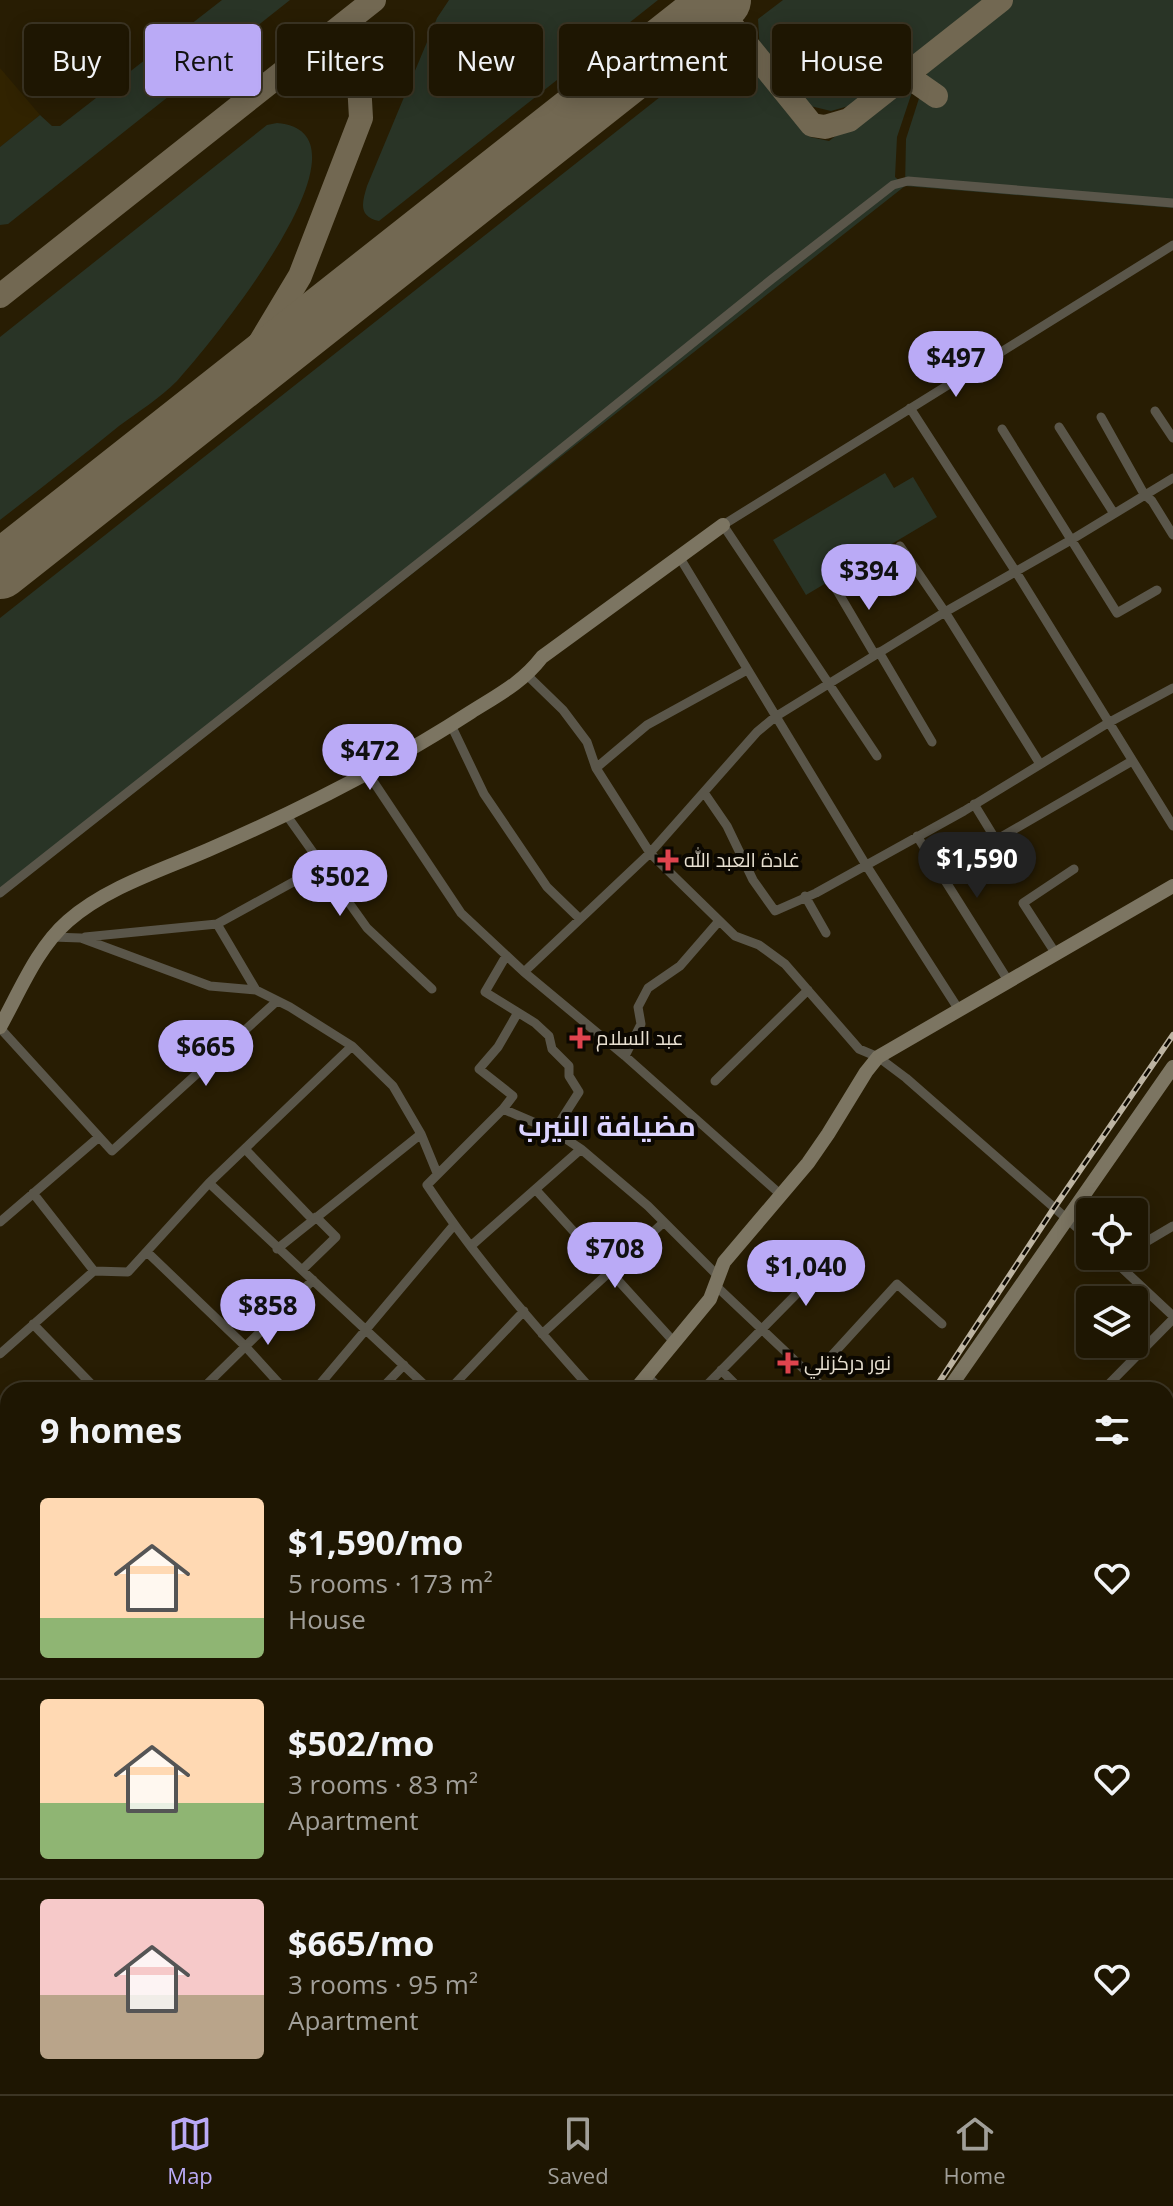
<!DOCTYPE html>
<html lang="en">
<head>
<meta charset="utf-8">
<style>
	:root { --surface:#1e1602; --page:#261f0c; --text:#f1f3f6; --muted:#a19f99; --line:#3c3524; --accent:#baaaf6 }
	body { margin:0; font-family:"Open Sans",Cairo,sans-serif; background:var(--page); color:var(--text); height:100vh; display:flex; flex-direction:column; font-size:30px; white-space:nowrap }
	* { box-sizing:border-box; margin:0 }
	p { font-size:26px; color:var(--muted) }
	.icon { flex:none; width:44px; height:44px; fill:none; stroke:currentColor; stroke-width:2; stroke-linecap:round; stroke-linejoin:round }
	.map { position:relative; flex:1; overflow:hidden }
	.sheet { position:absolute; left:0px; top:1382px; width:1174px; height:712px; display:flex; flex-direction:column; background:var(--surface); border-radius:24px 24px 0 0; box-shadow:0 4px 20px #0003,0 0 0 2px var(--line) }
	.sheet>* { flex:none }
	.banner { position:absolute; left:24px; top:24px; width:1126px; height:72px; display:flex; gap:16px }
	.buttons { position:absolute; left:1076px; top:1198px; display:grid; gap:16px }
	.buttons a { display:grid; place-items:center; width:72px; height:72px; border-radius:8px; background:var(--surface); box-shadow:0 4px 20px #0003,0 0 0 2px var(--line); font-size:40px }
	.price { position:absolute; translate:-50% -68px; padding:0 18px; border-radius:28px; background:var(--accent); color:#111; font-size:26px; line-height:52px; filter:drop-shadow(0 2px 4px #0008) }
	.price::after { content:''; position:absolute; left:50%; top:48px; width:24px; height:18px; margin-left:-12px; background:inherit; clip-path:polygon(0 0,100% 0,50% 100%) }
	.price.on { background:#222; color:#fff }
	ul { padding:0; list-style:none }
	li { display:flex; align-items:center; gap:24px; height:200px; padding:0 40px }
	li+li { border-top:2px solid var(--line) }
	li span { display:grid; place-items:center; flex:none; width:224px; height:160px; border-radius:8px; color:#555 }
	li>.icon { margin-inline-start:auto }
	span .icon { width:96px; height:96px; fill:#fffc; stroke-width:1 }
	li b { font-size:34px }
	h2 { display:flex; justify-content:space-between; align-items:center; height:96px; padding:0 40px; font-size:34px }
	.pill { padding:0 28px; border-radius:8px; background:var(--surface); box-shadow:0 4px 20px #0003,0 0 0 2px var(--line); font-size:28px; line-height:72px }
	.pill.on { background:var(--accent); color:#111 }
	.dock { display:flex; justify-content:space-around; align-items:center; height:112px; border-top:2px solid var(--line); background:var(--surface); font-size:22px; color:var(--muted) }
	.dock a { display:grid; justify-items:center; gap:4px }
	.dock .on { color:var(--accent) }
	.map>svg:first-child { display:block }
	.built { fill:#312300 }
	.green { fill:#293426 }
	.lines { fill:none; stroke-linecap:round; stroke-linejoin:round }
	.taxiway { stroke:#726852; stroke-width:24 }
	.runway { stroke:#726852; stroke-width:58 }
	.street { stroke:#5a564a; stroke-width:9 }
	.secondary { stroke:#7c7562; stroke-width:14 }
	.rail-casing { stroke:#bcb3a1; stroke-width:6 }
	.rail { stroke:#0c0801; stroke-width:3; stroke-dasharray:9; stroke-linecap:butt }
	.health-dot { fill:#e0444e; stroke:#0c0801; stroke-width:3 }
	.labels { text-anchor:middle; stroke-width:8; stroke-linejoin:round; paint-order:stroke }
	.poi-label { font-size:20px; fill:#e8e0d1; stroke:#0c0801; text-anchor:start }
	.district-label { font-size:28px; font-weight:bold; fill:#dbd3ff; stroke:#0c0801 }
</style>
</head>
<body>
<div class="map">
<svg width="1173" height="2094" viewBox="0 0 1173 2094">
	<rect width="100%" height="100%" fill="#281d03"/>
	<path class="built" d="M 0,68 L 40,115 L 0,147 Z
		M 8,1716 L 8,1786 L 0,1781 L 0,1727 Z
		M 0,1801 L 8,1806 L 8,1843 L 0,1854 Z"/>
	<path class="green" d="M 222,0 L 290,0 L 8,224 L 0,225 L 0,147 L 40,115 L 52,126 L 60,126 Z
		M 449,0 L 658,0 L 379,221 C 358,216 362,203 367,186 L 437,18 Z
		M 783,0 L 988,0 L 859,103 L 831,111 L 802,104 L 760,53 L 758,19 Z
		M 1011,0 L 1173,0 L 1173,208 L 905,186 L 0,898 L 0,618 L 717,52 L 752,63 L 810,137 L 829,141 L 892,93 L 912,92 L 897,137 L 895,177 L 905,186 L 906,139 L 930,64 Z
		M 277,123 C 387,132 206,349 177,381 C 160,398 138,412 119,426 C 80,458 40,489 0,520 L 0,337 L 267,125 Z
		M 885,473 L 894,488 L 913,477 L 937,517 L 806,595 L 773,540 Z"/>
	<g class="lines">
		<path class="taxiway" d="M 715,5 L 812,125 L 825,127 L 849,120 L 1001,0
			M 906,75 L 936,96
			M 0,296 L 374,0
			M 220,396 L 258,346 L 300,276 L 361,118 L 359,83 L 347,55 L 321,42"/>
		<path class="runway" d="M 0,570 L 722,0"/>
		<path class="street" d="M 910,408 L 1016,572 L 1173,826
			M 1155,411 L 1173,438
			M 1101,417 L 1144,494 L 1152,501 L 1173,535
			M 1059,427 L 1113,512
			M 1002,429 L 1117,613 L 1157,590
			M 900,546 L 945,612 L 1040,764
			M 680,558 L 866,865 L 959,1010
			M 835,587 L 875,655
			M 879,652 L 932,742
			M 528,676 L 563,710 L 587,742 L 596,768 L 650,853 L 735,936 L 759,945 L 785,964 L 859,1049 L 878,1057 L 906,1078 L 1090,1239
			M 451,725 L 484,794 L 547,887 L 580,919
			M 877,756 L 723,525 L 1173,245
			M 596,768 L 647,725 L 747,670
			M 367,772 L 461,913 L 524,972 L 625,1056 L 780,1194
			M 705,794 L 727,826 L 753,880 L 775,911 L 816,893 L 964,811 L 1108,723 L 1173,688
			M 974,804 L 996,840 L 1132,761
			M 285,813 L 367,928 L 432,989
			M 917,836 L 1009,982
			M 0,893 L 468,524 L 772,279 L 893,185 L 908,181 L 1173,203
			M 805,896 L 826,933
			M 217,924 L 256,990
			M 52,937 L 81,938 L 210,986 L 256,990 L 290,1007 L 352,1046 L 393,1086 L 421,1134 L 437,1173
			M 85,937 L 217,924 L 324,865
			M 1056,954 L 1023,903 L 1074,869
			M 506,956 L 485,992 L 535,1023 L 549,1036 L 552,1049 L 569,1066 L 569,1076 L 579,1092 L 554,1131
			M 524,972 L 650,853 L 757,732 L 775,717 L 945,612 L 1071,540 L 1173,478
			M 517,1014 L 498,1047 L 479,1069 L 513,1096 L 503,1109 L 427,1185 C 475,1258 534,1325 592,1390
			M 0,1028 L 112,1151 L 277,1001
			M 625,1056 L 641,1024 L 638,1007 L 648,988 L 680,966 L 719,921
			M 715,1081 L 808,990
			M 503,1109 L 554,1131 L 581,1149 L 648,1206 L 718,1276
			M 245,1149 L 312,1219
			M 209,1183 L 430,1390
			M 536,1190 L 675,1343
			M 33,1193 L 94,1271
			M 0,1222 L 99,1137
			M 472,1245 L 581,1149
			M 277,1249 L 421,1134
			M 1134,1249 L 1173,1226
			M 147,1252 L 245,1346 L 285,1390
			M 1109,1256 L 1173,1316
			M 302,1270 L 336,1237 L 316,1217
			M 715,1285 L 826,1390
			M 33,1324 L 97,1390
			M 542,1334 L 664,1222
			M 0,1354 L 94,1271 L 128,1272 L 209,1183 L 352,1046
			M 721,1370 L 741,1390
			M 647,1376 L 662,1390
			M 812,1377 L 897,1284 L 942,1324
			M 201,1390 L 313,1280
			M 315,1390 L 454,1225
			M 380,1390 L 404,1365
			M 449,1390 L 524,1311
			M 702,1390 L 826,1264
			M 1103,1390 L 1173,1319
			M 1166,1420 L 1173,1412
			M 0,1443 L 8,1435
			M 1166,1514 L 1173,1506
			M 0,1548 L 8,1556
			M 1166,1662 L 1173,1654
			M 1166,1724 L 1173,1732
			M 1166,1859 L 1173,1865
			M 1166,1957 L 1173,1950
			M 1166,1977 L 1173,1983
			M 0,2061 L 8,2050
			M 229,2086 L 237,2094
			M 358,2086 L 366,2094
			M 494,2086 L 502,2094
			M 651,2086 L 658,2094
			M 721,2086 L 728,2094
			M 810,2086 L 818,2094
			M 886,2086 L 894,2094
			M 958,2086 L 966,2094
			M 1044,2086 L 1052,2094
			M 1151,2086 L 1159,2094
			M 297,2094 L 305,2086
			M 682,2094 L 689,2086"/>
		<path class="secondary" d="M 0,1027 C 20,991 37,948 68,921 C 107,887 162,870 208,850 C 298,811 389,765 471,712 C 498,695 522,683 542,657 L 723,525
			M 635,1390 L 710,1299 L 724,1262 L 808,1163 L 828,1134 L 866,1072 L 878,1057 L 1173,886
			M 948,1390 L 1173,1067
			M 0,1634 L 8,1643
			M 0,1707 L 8,1696
			M 140,2094 L 146,2086
			M 441,2094 L 446,2086"/>
		<defs>
			<path id="rail" d="M 934,1390 L 1054,1208 L 1173,1035
				M 460,2094 L 466,2086"/>
		</defs>
		<use href="#rail" class="rail-casing"/>
		<use href="#rail" class="rail"/>
	</g>
	<g class="health-dot">
		<path d="M664 848h8v8h8v8h-8v8h-8v-8h-8v-8h8z"/>
		<path d="M576 1026h8v8h8v8h-8v8h-8v-8h-8v-8h8z"/>
		<path d="M784 1351h8v8h8v8h-8v8h-8v-8h-8v-8h8z"/>
	</g>
	<g class="labels">
		<g class="poi-label">
			<text x="684" y="867">غادة العبد الله</text>
			<text x="596" y="1045">عبد السلام</text>
			<text x="804" y="1370">نور دركزنلي</text>
		</g>
		<g class="district-label">
			<text x="607" y="1136">مضيافة النيرب</text>
		</g>
	</g>
</svg>
<div class="buttons">
<a><svg class="icon" aria-label="locate" viewBox="0 0 24 24"><circle cx="12" cy="12" r="6"/><path d="M12 2v4M12 18v4M2 12h4M18 12h4"/></svg></a>
<a><svg class="icon" aria-label="layers" viewBox="0 0 24 24"><path d="M12 4l9 5-9 5-9-5zM3 14l9 5 9-5"/></svg></a>
</div>
<b class="price" style="left:956px;top:399px">$497</b>
<b class="price" style="left:869px;top:612px">$394</b>
<b class="price" style="left:370px;top:792px">$472</b>
<b class="price on" style="left:977px;top:900px">$1,590</b>
<b class="price" style="left:340px;top:918px">$502</b>
<b class="price" style="left:206px;top:1088px">$665</b>
<b class="price" style="left:615px;top:1290px">$708</b>
<b class="price" style="left:806px;top:1308px">$1,040</b>
<b class="price" style="left:268px;top:1347px">$858</b>
<div class="banner">
<a class="pill">Buy</a>
<a class="pill on">Rent</a>
<a class="pill">Filters</a>
<a class="pill">New</a>
<a class="pill">Apartment</a>
<a class="pill">House</a>
</div>
<section class="sheet">
<h2>9 homes<svg class="icon" aria-label="filters" viewBox="0 0 24 24"><path d="M4 7h16M4 17h16"/><circle cx="9" cy="7" r="2"/><circle cx="15" cy="17" r="2"/></svg></h2>
<ul>
<li><span style="background:linear-gradient(#ffd9b3 75%,#8fb573 0)"><svg class="icon" aria-label="home" viewBox="0 0 24 24"><path d="M3 11l9-7 9 7M6 9v11h12V9"/></svg></span><div><b>$1,590/mo</b><p>5 rooms · 173 m²</p><p>House</p></div><svg class="icon" aria-label="heart" viewBox="0 0 24 24"><path d="M12 20l-8-8c-3-5 5-10 8-4 3-6 11-1 8 4z"/></svg></li>
<li><span style="background:linear-gradient(#ffd9b3 65%,#8fb573 0)"><svg class="icon" aria-label="home" viewBox="0 0 24 24"><path d="M3 11l9-7 9 7M6 9v11h12V9"/></svg></span><div><b>$502/mo</b><p>3 rooms · 83 m²</p><p>Apartment</p></div><svg class="icon" aria-label="heart" viewBox="0 0 24 24"><path d="M12 20l-8-8c-3-5 5-10 8-4 3-6 11-1 8 4z"/></svg></li>
<li><span style="background:linear-gradient(#f6c9c9 60%,#b9a48a 0)"><svg class="icon" aria-label="home" viewBox="0 0 24 24"><path d="M3 11l9-7 9 7M6 9v11h12V9"/></svg></span><div><b>$665/mo</b><p>3 rooms · 95 m²</p><p>Apartment</p></div><svg class="icon" aria-label="heart" viewBox="0 0 24 24"><path d="M12 20l-8-8c-3-5 5-10 8-4 3-6 11-1 8 4z"/></svg></li>
</ul>
</section>
</div>
<nav class="dock">
<a class="on"><svg class="icon" aria-label="map" viewBox="0 0 24 24"><path d="M3 6l6-2 6 2 6-2v14l-6 2-6-2-6 2zM9 4v14M15 6v14"/></svg>Map</a>
<a><svg class="icon" aria-label="saved" viewBox="0 0 24 24"><path d="M7 4h10v16l-5-4-5 4z"/></svg>Saved</a>
<a><svg class="icon" aria-label="home" viewBox="0 0 24 24"><path d="M3 11l9-7 9 7M6 9v11h12V9"/></svg>Home</a>
</nav>
</body>
</html>
